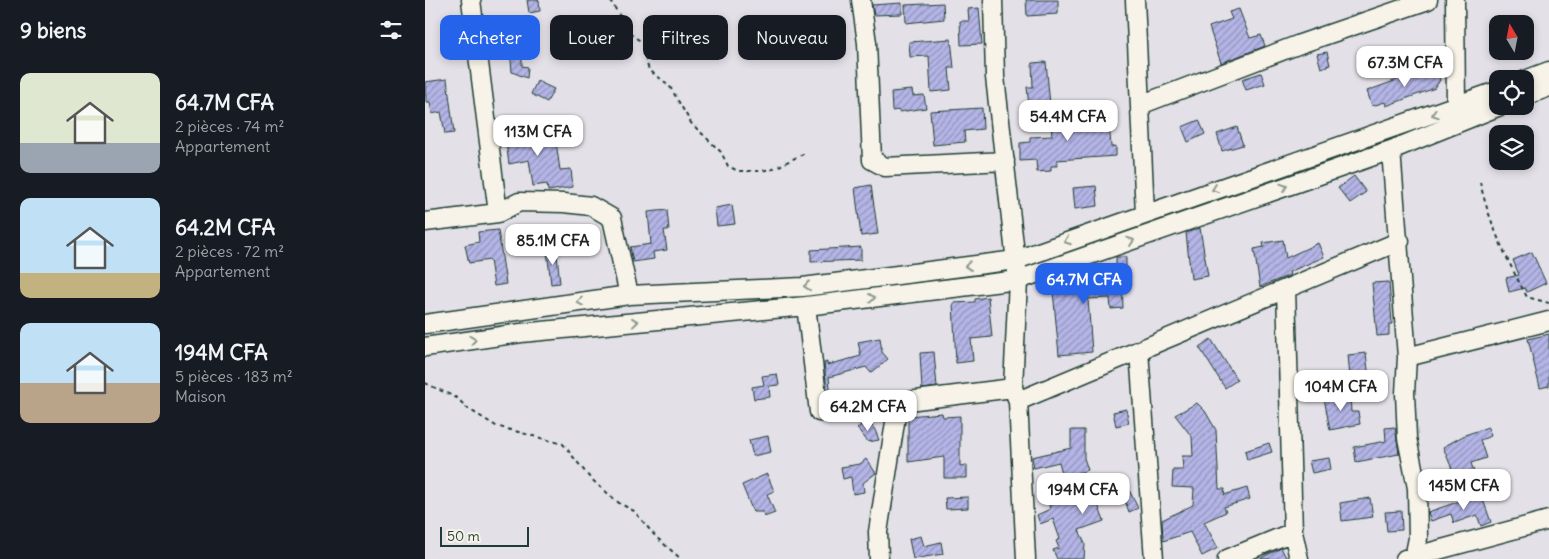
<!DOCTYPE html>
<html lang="fr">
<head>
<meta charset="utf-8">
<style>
	:root { --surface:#171b24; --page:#242831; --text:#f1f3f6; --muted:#9ea1a6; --accent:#2563eb }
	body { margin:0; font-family:Delius,sans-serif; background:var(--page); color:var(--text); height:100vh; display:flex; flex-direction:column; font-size:19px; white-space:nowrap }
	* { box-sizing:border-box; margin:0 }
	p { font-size:16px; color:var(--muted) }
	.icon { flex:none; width:28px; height:28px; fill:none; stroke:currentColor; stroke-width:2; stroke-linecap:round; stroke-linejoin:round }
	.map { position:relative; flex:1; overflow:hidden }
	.details { display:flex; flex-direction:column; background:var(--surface); width:425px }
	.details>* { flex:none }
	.banner { position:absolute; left:15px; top:15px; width:475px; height:45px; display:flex; gap:10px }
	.needle { width:32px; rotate:350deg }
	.controls { position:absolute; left:1064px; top:15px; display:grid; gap:10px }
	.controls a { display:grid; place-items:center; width:45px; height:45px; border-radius:10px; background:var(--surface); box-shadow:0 2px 8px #0003; font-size:25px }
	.scale { position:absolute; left:15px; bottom:12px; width:89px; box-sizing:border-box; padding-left:5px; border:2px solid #1f3d34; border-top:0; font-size:14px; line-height:18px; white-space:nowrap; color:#1f3d34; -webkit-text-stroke:4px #f7f3e8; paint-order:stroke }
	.price { position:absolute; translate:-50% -42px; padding:0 11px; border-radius:10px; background:#fff; color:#222; font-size:16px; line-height:32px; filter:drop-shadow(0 1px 2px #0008) }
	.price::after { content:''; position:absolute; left:50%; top:30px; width:15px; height:11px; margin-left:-8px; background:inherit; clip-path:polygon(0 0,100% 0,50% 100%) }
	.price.current { background:var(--accent); color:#fff }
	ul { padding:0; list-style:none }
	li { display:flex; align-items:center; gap:15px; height:125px; padding:0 20px }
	li span { display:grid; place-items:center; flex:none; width:140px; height:100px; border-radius:10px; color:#555 }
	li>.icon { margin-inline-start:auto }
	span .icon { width:60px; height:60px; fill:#fffc; stroke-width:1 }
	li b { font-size:21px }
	h2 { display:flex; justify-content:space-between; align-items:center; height:60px; padding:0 20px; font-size:21px }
	.chip { padding:0 18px; border-radius:10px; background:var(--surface); box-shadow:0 2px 8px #0003; font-size:18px; line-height:45px }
	.chip.current { background:var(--accent); color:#fff }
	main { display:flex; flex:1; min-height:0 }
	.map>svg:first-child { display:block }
	.building { fill:url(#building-hatch); stroke:#1f3d34 }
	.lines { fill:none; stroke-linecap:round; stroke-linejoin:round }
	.minor-casing { stroke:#1f3d34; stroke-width:21 }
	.path { stroke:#1f3d34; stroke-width:2; stroke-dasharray:4 4; stroke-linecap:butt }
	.minor { stroke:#f7f3e8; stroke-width:18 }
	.oneway { stroke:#8b988e }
</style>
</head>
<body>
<main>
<section class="details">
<h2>9 biens<svg class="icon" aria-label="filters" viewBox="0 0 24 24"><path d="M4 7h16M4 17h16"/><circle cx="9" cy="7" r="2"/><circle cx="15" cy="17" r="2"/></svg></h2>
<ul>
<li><span style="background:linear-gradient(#dfe7d0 70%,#9aa5b1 0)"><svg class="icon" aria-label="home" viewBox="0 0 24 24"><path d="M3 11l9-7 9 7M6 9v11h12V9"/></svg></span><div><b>64.7M CFA</b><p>2 pièces · 74 m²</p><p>Appartement</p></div></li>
<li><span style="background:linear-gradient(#bfe0f5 75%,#c2b280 0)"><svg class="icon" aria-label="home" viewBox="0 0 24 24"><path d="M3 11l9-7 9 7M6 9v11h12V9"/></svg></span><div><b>64.2M CFA</b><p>2 pièces · 72 m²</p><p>Appartement</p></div></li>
<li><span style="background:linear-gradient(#bfe0f5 60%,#b9a48a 0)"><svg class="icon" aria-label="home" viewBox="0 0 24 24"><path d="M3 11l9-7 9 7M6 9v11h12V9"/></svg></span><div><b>194M CFA</b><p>5 pièces · 183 m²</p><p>Maison</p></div></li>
</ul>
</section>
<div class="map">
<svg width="1124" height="559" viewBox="0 0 1124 559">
	<defs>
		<pattern id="building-hatch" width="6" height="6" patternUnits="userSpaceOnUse" patternTransform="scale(1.25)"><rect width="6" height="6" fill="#b4b4e6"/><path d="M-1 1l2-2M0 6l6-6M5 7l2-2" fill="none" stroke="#9294bb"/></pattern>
	</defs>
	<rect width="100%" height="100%" fill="#e3e0e7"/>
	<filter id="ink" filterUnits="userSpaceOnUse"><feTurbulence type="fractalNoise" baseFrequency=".02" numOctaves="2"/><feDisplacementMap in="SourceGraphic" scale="10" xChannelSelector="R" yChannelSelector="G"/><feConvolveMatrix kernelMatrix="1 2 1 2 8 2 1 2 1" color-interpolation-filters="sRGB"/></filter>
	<g filter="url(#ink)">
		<path class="building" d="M 102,0 L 114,0 L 115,11 L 104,13 Z
			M 601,0 L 633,0 L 633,14 L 602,16 Z
			M 477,3 L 477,14 L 449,15 L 447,5 Z
			M 518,3 L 519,19 L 481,23 L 480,5 Z
			M 554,8 L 557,44 L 536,45 L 535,21 L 544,21 L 543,9 Z
			M 814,9 L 825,38 L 836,35 L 840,46 L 796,63 L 784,27 L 807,19 L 804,12 Z
			M 526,39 L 529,68 L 524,68 L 526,90 L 506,92 L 504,56 L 485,57 L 484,42 Z
			M 97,47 L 97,66 L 103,67 L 102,78 L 87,72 L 85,49 Z
			M 902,52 L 905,65 L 896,68 L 892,54 Z
			M 621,62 L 625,105 L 604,106 L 602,87 L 608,87 L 607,63 Z
			M 1010,66 L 1015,80 L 1010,88 L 961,106 L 960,102 L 947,106 L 942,91 Z
			M 836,73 L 840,84 L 821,90 L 817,79 Z
			M 22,79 L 29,133 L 20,134 L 16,112 L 7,114 L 5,102 L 1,102 L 0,82 Z
			M 112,81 L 129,89 L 122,102 L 106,94 Z
			M 487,90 L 488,96 L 499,95 L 501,108 L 474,112 L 473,110 L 467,111 L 466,92 Z
			M 646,106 L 646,125 L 684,122 L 686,147 L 691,146 L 691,156 L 632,160 L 632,166 L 626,166 L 626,171 L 612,172 L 611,160 L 595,161 L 595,143 L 605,142 L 605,137 L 627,136 L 625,107 Z
			M 557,108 L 558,129 L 539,131 L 540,142 L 508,145 L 505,111 Z
			M 774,120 L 780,134 L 763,142 L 757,127 Z
			M 101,125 L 103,136 L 120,133 L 120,129 L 129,128 L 135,170 L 146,169 L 148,187 L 123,191 L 122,184 L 108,186 L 104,160 L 84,164 L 79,129 Z
			M 812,127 L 818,145 L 797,151 L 792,134 Z
			M 929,176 L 941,192 L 925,203 L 913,188 Z
			M 446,185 L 453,234 L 436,236 L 430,188 Z
			M 671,186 L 673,206 L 650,209 L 648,188 Z
			M 307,205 L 310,224 L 292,226 L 290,208 Z
			M 242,210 L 244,230 L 239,230 L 242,250 L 228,252 L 229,259 L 208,262 L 205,247 L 226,244 L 223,212 Z
			M 775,228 L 783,276 L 766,279 L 761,233 Z
			M 73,230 L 81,284 L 69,286 L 65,260 L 44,263 L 40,245 L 54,242 L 53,232 Z
			M 858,240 L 861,258 L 893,243 L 899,257 L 864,272 L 865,275 L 835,287 L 829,249 L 839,247 L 838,243 Z
			M 121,242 L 132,255 L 135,283 L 126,284 Z
			M 436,247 L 436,260 L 386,262 L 386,250 Z
			M 1107,252 L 1121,283 L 1102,292 L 1100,288 L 1084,292 L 1081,278 L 1094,275 L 1088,260 Z
			M 691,257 L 701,257 L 701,277 L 697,277 L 698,308 L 686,309 L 685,298 L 663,299 L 667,352 L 634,355 L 627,280 L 672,276 L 671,270 L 691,269 Z
			M 964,282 L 967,324 L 964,324 L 964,335 L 952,336 L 947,283 Z
			M 563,297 L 567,337 L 546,339 L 548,361 L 531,363 L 528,303 L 550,302 L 550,299 Z
			M 1124,334 L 1124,386 L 1115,388 L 1103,339 Z
			M 455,338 L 457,352 L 463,359 L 446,373 L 441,367 L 404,377 L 406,400 L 403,400 L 399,363 L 402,362 L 402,365 L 436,356 L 433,342 Z
			M 786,339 L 812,380 L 800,388 L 774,347 Z
			M 509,352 L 512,387 L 497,389 L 495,353 Z
			M 941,353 L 945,387 L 926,389 L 923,355 Z
			M 352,374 L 354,385 L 344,386 L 345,397 L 329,399 L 327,387 L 339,385 L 337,376 Z
			M 925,394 L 926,412 L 933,412 L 935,424 L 905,430 L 899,398 Z
			M 772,403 L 780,411 L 791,430 L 794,489 L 800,489 L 799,495 L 822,488 L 825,499 L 799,507 L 801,512 L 779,522 L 793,548 L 777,556 L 765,532 L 738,541 L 737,520 L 768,505 L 769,488 L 747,487 L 748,470 L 758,470 L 757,456 L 768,456 L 767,437 L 750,415 Z
			M 701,409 L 704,423 L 691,426 L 688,412 Z
			M 517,413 L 518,417 L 535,416 L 535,466 L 542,465 L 542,478 L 519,478 L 519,457 L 483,462 L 483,416 Z
			M 443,420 L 450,430 L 454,440 L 443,442 L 432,428 Z
			M 970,427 L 974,454 L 931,462 L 929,447 L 961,441 L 960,428 Z
			M 1063,427 L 1066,436 L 1055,440 L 1061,458 L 1046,463 L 1052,481 L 1034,486 L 1018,447 L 1040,435 Z
			M 646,430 L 659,430 L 659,458 L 663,470 L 638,477 L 634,462 L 609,468 L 607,457 L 646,448 Z
			M 343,436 L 346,452 L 328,456 L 324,440 Z
			M 844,443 L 847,452 L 822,460 L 820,451 Z
			M 904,458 L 906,469 L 887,473 L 884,461 Z
			M 441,459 L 451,473 L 438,483 L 439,492 L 428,494 L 426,477 L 418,479 L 416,467 L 435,464 Z
			M 342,474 L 349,491 L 342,494 L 350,513 L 339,517 L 338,512 L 328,512 L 317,485 Z
			M 697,476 L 713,508 L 704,512 L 699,498 L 673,505 L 679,521 L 654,530 L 660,544 L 659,559 L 632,559 L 628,550 L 634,548 L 631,541 L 635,539 L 628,519 L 615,524 L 612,515 L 625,509 L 624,505 Z
			M 1056,494 L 1066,522 L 1056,526 L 1052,515 L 1029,523 L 1026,514 L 1006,521 L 1003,512 Z
			M 543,497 L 543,508 L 521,509 L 520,498 Z
			M 945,498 L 948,517 L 917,521 L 915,503 Z
			M 976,511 L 977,530 L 962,531 L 960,512 Z
			M 496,536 L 499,546 L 516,542 L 518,554 L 488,559 L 484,539 Z
			M 856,548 L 862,559 L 834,559 Z"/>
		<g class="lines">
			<defs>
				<path id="minor" d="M 46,0 L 73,213
					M 436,0 L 442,43 L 447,160 L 460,167 L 580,161
					M 568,0 L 570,77 L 593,280 L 588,388 L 593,401 L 601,559
					M 710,0 L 720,213
					M 1030,0 L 1031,107
					M 1100,80 L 1124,71
					M 1100,96 L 1124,87
					M 715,105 L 875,44 L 1003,0
					M 966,150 L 982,357 L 980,393 L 982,438 L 992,488 L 993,538 L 989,558
					M 0,222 L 73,213 L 94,202 L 139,203 L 166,206 L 187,218 L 204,295
					M 861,289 L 868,532 L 874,559
					M 381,306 L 394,412 L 588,388
					M 0,324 L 204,295 L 378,287 L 591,260 L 1072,91
					M 0,347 L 96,333 L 381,306 L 593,280 L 966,150 L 1075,106
					M 714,351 L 729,559
					M 982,357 L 1124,321
					M 593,401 L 975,241
					M 454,559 L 453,532 L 471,416 L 477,403
					M 802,559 L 868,532
					M 980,559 L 1124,520"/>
			</defs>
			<use href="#minor" class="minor-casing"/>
			<path class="path" d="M 185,0 L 196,18 L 199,30 L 220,44 L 220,58 L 224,70 L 244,85 L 266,123 L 296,152 L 303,166 L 313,171 L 334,171 L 348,169 L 380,153
				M 1055,182 C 1064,223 1082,260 1102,297 L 1124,303
				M 0,383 L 32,398 L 42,408 L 71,426 L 138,444 L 165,478 L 194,503 L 209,511 L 231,537 L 256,559"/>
			<use href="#minor" class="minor"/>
		</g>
		<defs><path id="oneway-chevron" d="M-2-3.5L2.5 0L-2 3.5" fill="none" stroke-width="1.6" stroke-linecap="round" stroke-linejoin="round" transform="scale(1.25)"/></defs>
		<g class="oneway">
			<use href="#oneway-chevron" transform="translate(1010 114) rotate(161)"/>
			<use href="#oneway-chevron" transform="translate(859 187) rotate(-19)"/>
			<use href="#oneway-chevron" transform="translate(790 189) rotate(161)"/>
			<use href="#oneway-chevron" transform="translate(642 241) rotate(160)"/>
			<use href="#oneway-chevron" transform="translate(706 241) rotate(-19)"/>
			<use href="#oneway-chevron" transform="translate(543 266) rotate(173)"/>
			<use href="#oneway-chevron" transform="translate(382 286) rotate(174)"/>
			<use href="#oneway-chevron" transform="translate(447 298) rotate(-7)"/>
			<use href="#oneway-chevron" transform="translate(155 302) rotate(172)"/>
			<use href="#oneway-chevron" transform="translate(210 322) rotate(-6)"/>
			<use href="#oneway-chevron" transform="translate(48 340) rotate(-8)"/>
		</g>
	</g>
</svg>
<div class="controls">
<a><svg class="needle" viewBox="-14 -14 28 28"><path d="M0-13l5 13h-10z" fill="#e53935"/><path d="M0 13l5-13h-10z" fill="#9ea1a6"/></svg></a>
<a><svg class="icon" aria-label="locate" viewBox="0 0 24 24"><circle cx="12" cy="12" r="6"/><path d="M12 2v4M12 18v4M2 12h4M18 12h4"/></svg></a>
<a><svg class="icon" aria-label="layers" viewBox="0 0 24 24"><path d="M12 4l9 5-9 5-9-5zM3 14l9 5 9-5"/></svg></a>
</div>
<div class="scale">50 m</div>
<b class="price" style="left:980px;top:88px">67.3M CFA</b>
<b class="price" style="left:643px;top:142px">54.4M CFA</b>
<b class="price" style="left:113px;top:157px">113M CFA</b>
<b class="price" style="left:128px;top:266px">85.1M CFA</b>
<b class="price current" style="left:659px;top:305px">64.7M CFA</b>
<b class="price" style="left:916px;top:412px">104M CFA</b>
<b class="price" style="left:443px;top:432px">64.2M CFA</b>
<b class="price" style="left:1039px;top:511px">145M CFA</b>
<b class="price" style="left:658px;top:515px">194M CFA</b>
<div class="banner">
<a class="chip current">Acheter</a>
<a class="chip">Louer</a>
<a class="chip">Filtres</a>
<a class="chip">Nouveau</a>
</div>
</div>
</main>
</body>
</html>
